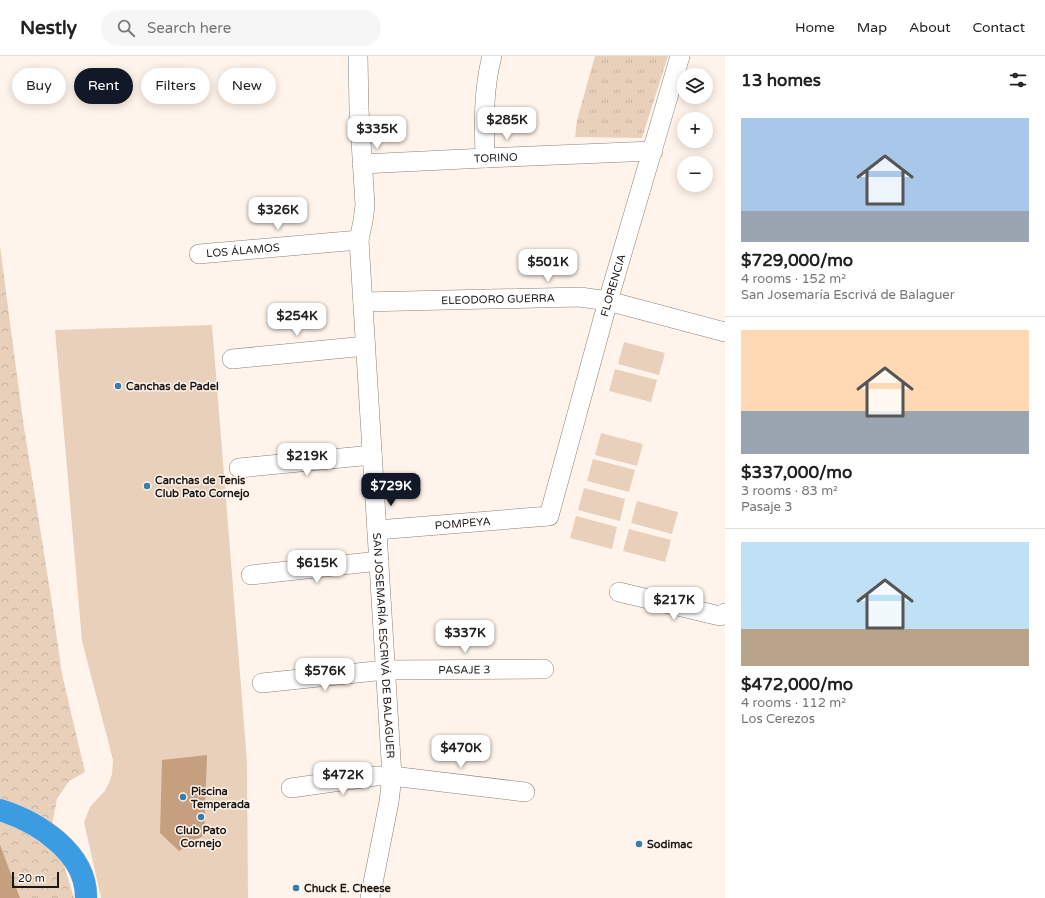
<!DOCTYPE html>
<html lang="en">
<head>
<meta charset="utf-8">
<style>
	:root { --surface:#fff; --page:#f6f6f6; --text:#222; --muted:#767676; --line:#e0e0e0; --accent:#111827 }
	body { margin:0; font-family:"Varela Round",sans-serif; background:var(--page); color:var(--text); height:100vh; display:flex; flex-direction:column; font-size:15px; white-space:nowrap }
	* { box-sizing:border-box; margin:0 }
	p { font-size:13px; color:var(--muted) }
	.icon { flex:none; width:22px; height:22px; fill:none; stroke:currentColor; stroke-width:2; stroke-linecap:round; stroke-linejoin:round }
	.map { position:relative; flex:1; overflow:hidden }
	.drawer { display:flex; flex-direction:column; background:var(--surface); width:320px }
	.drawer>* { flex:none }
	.guide { position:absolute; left:12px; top:12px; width:380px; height:36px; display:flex; gap:8px }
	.tools { position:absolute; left:677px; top:12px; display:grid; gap:8px }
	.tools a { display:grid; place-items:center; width:36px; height:36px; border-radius:50%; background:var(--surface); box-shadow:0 2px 10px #0003; font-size:20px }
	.scale { position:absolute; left:12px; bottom:10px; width:47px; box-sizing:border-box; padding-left:4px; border:2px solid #1b1714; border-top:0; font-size:11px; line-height:14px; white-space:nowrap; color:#1b1714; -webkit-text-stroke:3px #fff4eb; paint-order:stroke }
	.price { position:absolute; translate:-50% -34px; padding:0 9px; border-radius:8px; background:#fff; color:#222; font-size:13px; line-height:26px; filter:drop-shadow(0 1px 2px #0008) }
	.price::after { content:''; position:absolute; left:50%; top:24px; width:12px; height:9px; margin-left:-6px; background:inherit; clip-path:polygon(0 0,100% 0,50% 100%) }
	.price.active { background:var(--accent); color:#fff }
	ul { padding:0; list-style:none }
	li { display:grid; align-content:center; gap:8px; height:212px; padding:0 16px }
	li+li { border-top:1px solid var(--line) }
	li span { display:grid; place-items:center; height:124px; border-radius:0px; color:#555 }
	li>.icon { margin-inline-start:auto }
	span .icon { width:72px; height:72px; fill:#fffc; stroke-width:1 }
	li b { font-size:17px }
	h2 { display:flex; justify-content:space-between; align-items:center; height:48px; padding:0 16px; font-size:17px }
	.chip { padding:0 14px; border-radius:18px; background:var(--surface); box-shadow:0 2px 10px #0003; font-size:14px; line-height:36px }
	.chip.active { background:var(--accent); color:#fff }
	header { display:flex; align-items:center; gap:24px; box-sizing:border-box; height:56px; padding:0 20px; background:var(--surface); border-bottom:1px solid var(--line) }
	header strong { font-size:19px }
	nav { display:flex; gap:22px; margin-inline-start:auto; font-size:14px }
	.search { width:280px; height:36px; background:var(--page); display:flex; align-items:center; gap:10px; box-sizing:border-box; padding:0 14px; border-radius:22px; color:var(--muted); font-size:15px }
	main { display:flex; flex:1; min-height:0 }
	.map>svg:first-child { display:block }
	.grass { fill:url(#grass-tufts) }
	.park { fill:url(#park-crowns) }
	.pitch { fill:#e9d0ba }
	.water { fill:#c6a07e }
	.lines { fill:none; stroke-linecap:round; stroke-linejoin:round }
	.minor-casing { stroke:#898078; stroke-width:20 }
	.highway-casing { stroke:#d6d5d5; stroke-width:23 }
	.minor { stroke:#fff; stroke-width:19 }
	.highway { stroke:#3c9ce2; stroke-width:22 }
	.poi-dot { fill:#367db1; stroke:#fff4eb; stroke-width:1.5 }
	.labels { text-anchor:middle; stroke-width:3; stroke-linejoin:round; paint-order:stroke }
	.street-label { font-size:11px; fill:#1b1714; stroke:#fff4eb }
	.poi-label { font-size:11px; font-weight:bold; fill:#1b1714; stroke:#fff4eb; text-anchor:start }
</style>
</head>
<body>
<header>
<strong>Nestly</strong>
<div class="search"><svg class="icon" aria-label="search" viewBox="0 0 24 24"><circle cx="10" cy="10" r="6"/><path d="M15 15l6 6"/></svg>Search here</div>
<nav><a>Home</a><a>Map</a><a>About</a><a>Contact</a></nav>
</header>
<main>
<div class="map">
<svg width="725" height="842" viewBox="0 0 725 842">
	<defs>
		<pattern id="grass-tufts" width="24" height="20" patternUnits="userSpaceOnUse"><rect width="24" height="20" fill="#e9d0ba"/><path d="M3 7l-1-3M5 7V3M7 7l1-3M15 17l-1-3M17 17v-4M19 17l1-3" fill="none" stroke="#c7b29f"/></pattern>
		<pattern id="park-crowns" width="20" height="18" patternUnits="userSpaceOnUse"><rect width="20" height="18" fill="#e9d0ba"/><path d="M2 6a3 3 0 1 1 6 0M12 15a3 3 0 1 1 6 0" fill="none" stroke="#c7b29f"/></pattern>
	</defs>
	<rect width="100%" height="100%" fill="#fff4eb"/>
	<path class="grass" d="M 595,0 L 668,0 L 642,82 L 575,81 L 577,64 Z"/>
	<path class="park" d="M 0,190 L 23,365 L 51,541 L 62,618 L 85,716 L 69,725 L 57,743 L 52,769 L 74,842 L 0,842 Z"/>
	<path class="pitch" d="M 212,269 L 247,705 L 248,842 L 101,842 L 84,766 L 90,751 L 98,742 L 104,736 L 109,727 L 112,718 L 113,704 L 82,585 L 55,274 Z
		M 624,286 L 665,297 L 659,319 L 618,308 Z
		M 615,313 L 657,324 L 651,346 L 609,335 Z
		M 601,377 L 643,388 L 637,410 L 595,399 Z
		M 593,403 L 635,414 L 629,436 L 587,425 Z
		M 584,432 L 625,443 L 620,465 L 578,454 Z
		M 637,445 L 678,456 L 672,478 L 631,467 Z
		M 576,460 L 617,471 L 612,493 L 570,482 Z
		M 629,473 L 671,484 L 665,506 L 623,495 Z"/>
	<path class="water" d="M 207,699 L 204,779 L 179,795 L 160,777 L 162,704 Z
		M 0,789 L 20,842 L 0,842 Z"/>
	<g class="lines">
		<defs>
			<g id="minor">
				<path id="s1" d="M 358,0 L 359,53 L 365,149 L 363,165 L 359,184 L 392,720 L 389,746 L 370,842"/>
				<path d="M 485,102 C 484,66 483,35 492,0"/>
				<path id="s2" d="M 362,108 L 485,102 L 653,95"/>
				<path id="s3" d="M 199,198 L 359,184"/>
				<path id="s4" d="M 363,246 L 580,241 L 608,245 L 725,276"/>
				<path d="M 232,303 L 366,290"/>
				<path d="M 239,412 L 372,399"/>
				<path id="s5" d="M 377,474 L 549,460 L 608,245 L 680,0"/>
				<path d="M 251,519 L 379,505"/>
				<path d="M 619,536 L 720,560 L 725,557"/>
				<path id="s6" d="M 262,627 L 385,614 L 544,613"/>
				<path d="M 291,732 L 376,720 L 392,720 L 525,736"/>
			</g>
			<path id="highway" d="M 0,754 C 38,766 87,797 86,842"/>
		</defs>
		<use href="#minor" class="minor-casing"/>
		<use href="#highway" class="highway-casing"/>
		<use href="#minor" class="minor"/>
		<use href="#highway" class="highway"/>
	</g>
	<g class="poi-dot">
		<circle cx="118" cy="330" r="4"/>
		<circle cx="147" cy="430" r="4"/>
		<circle cx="183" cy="741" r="4"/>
		<circle cx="201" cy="761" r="4"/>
		<circle cx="639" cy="788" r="4"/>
		<circle cx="296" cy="832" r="4"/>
	</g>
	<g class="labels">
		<g class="street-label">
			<text dy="4" stroke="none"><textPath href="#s2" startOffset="134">TORINO</textPath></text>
			<text dy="4" stroke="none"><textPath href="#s3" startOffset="44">LOS ÁLAMOS</textPath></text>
			<text dy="4" stroke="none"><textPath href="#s5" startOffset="412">FLORENCIA</textPath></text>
			<text dy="4" stroke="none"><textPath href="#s4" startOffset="135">ELEODORO GUERRA</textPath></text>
			<text dy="4" stroke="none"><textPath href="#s5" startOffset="86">POMPEYA</textPath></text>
			<text dy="4" stroke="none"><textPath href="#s1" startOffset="591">SAN JOSEMARÍA ESCRIVÁ DE BALAGUER</textPath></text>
			<text dy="4" stroke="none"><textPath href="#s6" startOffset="203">PASAJE 3</textPath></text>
		</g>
		<g class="poi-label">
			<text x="126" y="334">Canchas de Padel</text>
			<text x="155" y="428">Canchas de Tenis<tspan x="155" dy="13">Club Pato Cornejo</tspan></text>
			<text x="191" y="739">Piscina<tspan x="191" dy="13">Temperada</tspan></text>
			<text x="201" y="778" text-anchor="middle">Club Pato<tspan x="201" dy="13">Cornejo</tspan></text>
			<text x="647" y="792">Sodimac</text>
			<text x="304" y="836">Chuck E. Cheese</text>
		</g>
	</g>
</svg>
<div class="tools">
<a><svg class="icon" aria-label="layers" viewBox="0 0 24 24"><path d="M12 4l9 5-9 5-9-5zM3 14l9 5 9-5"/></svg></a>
<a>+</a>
<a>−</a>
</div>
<div class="scale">20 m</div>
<b class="price" style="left:507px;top:85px">$285K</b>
<b class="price" style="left:377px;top:94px">$335K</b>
<b class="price" style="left:278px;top:175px">$326K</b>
<b class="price" style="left:548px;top:227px">$501K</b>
<b class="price" style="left:297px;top:281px">$254K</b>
<b class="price" style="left:307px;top:421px">$219K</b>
<b class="price active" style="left:391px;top:451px">$729K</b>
<b class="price" style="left:317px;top:528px">$615K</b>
<b class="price" style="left:674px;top:565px">$217K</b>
<b class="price" style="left:465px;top:598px">$337K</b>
<b class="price" style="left:325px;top:636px">$576K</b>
<b class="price" style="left:461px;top:713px">$470K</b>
<b class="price" style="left:343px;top:740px">$472K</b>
<div class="guide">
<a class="chip">Buy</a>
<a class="chip active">Rent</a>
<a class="chip">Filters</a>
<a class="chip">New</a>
</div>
</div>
<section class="drawer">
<h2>13 homes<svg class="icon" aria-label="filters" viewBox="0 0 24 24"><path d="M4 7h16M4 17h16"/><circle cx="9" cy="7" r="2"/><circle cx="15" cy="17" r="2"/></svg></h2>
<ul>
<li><span style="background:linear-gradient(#a9c7e8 75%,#9aa5b1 0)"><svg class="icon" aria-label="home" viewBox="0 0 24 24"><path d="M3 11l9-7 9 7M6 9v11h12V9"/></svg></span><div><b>$729,000/mo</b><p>4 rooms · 152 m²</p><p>San Josemaría Escrivá de Balaguer</p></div></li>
<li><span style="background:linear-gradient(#ffd9b3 65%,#9aa5b1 0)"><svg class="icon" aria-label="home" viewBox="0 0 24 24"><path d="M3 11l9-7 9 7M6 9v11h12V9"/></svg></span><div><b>$337,000/mo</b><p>3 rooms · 83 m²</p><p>Pasaje 3</p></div></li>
<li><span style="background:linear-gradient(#bfe0f5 70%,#b9a48a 0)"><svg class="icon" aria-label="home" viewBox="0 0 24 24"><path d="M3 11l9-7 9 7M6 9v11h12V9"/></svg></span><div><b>$472,000/mo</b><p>4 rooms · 112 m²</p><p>Los Cerezos</p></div></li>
</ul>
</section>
</main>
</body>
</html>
